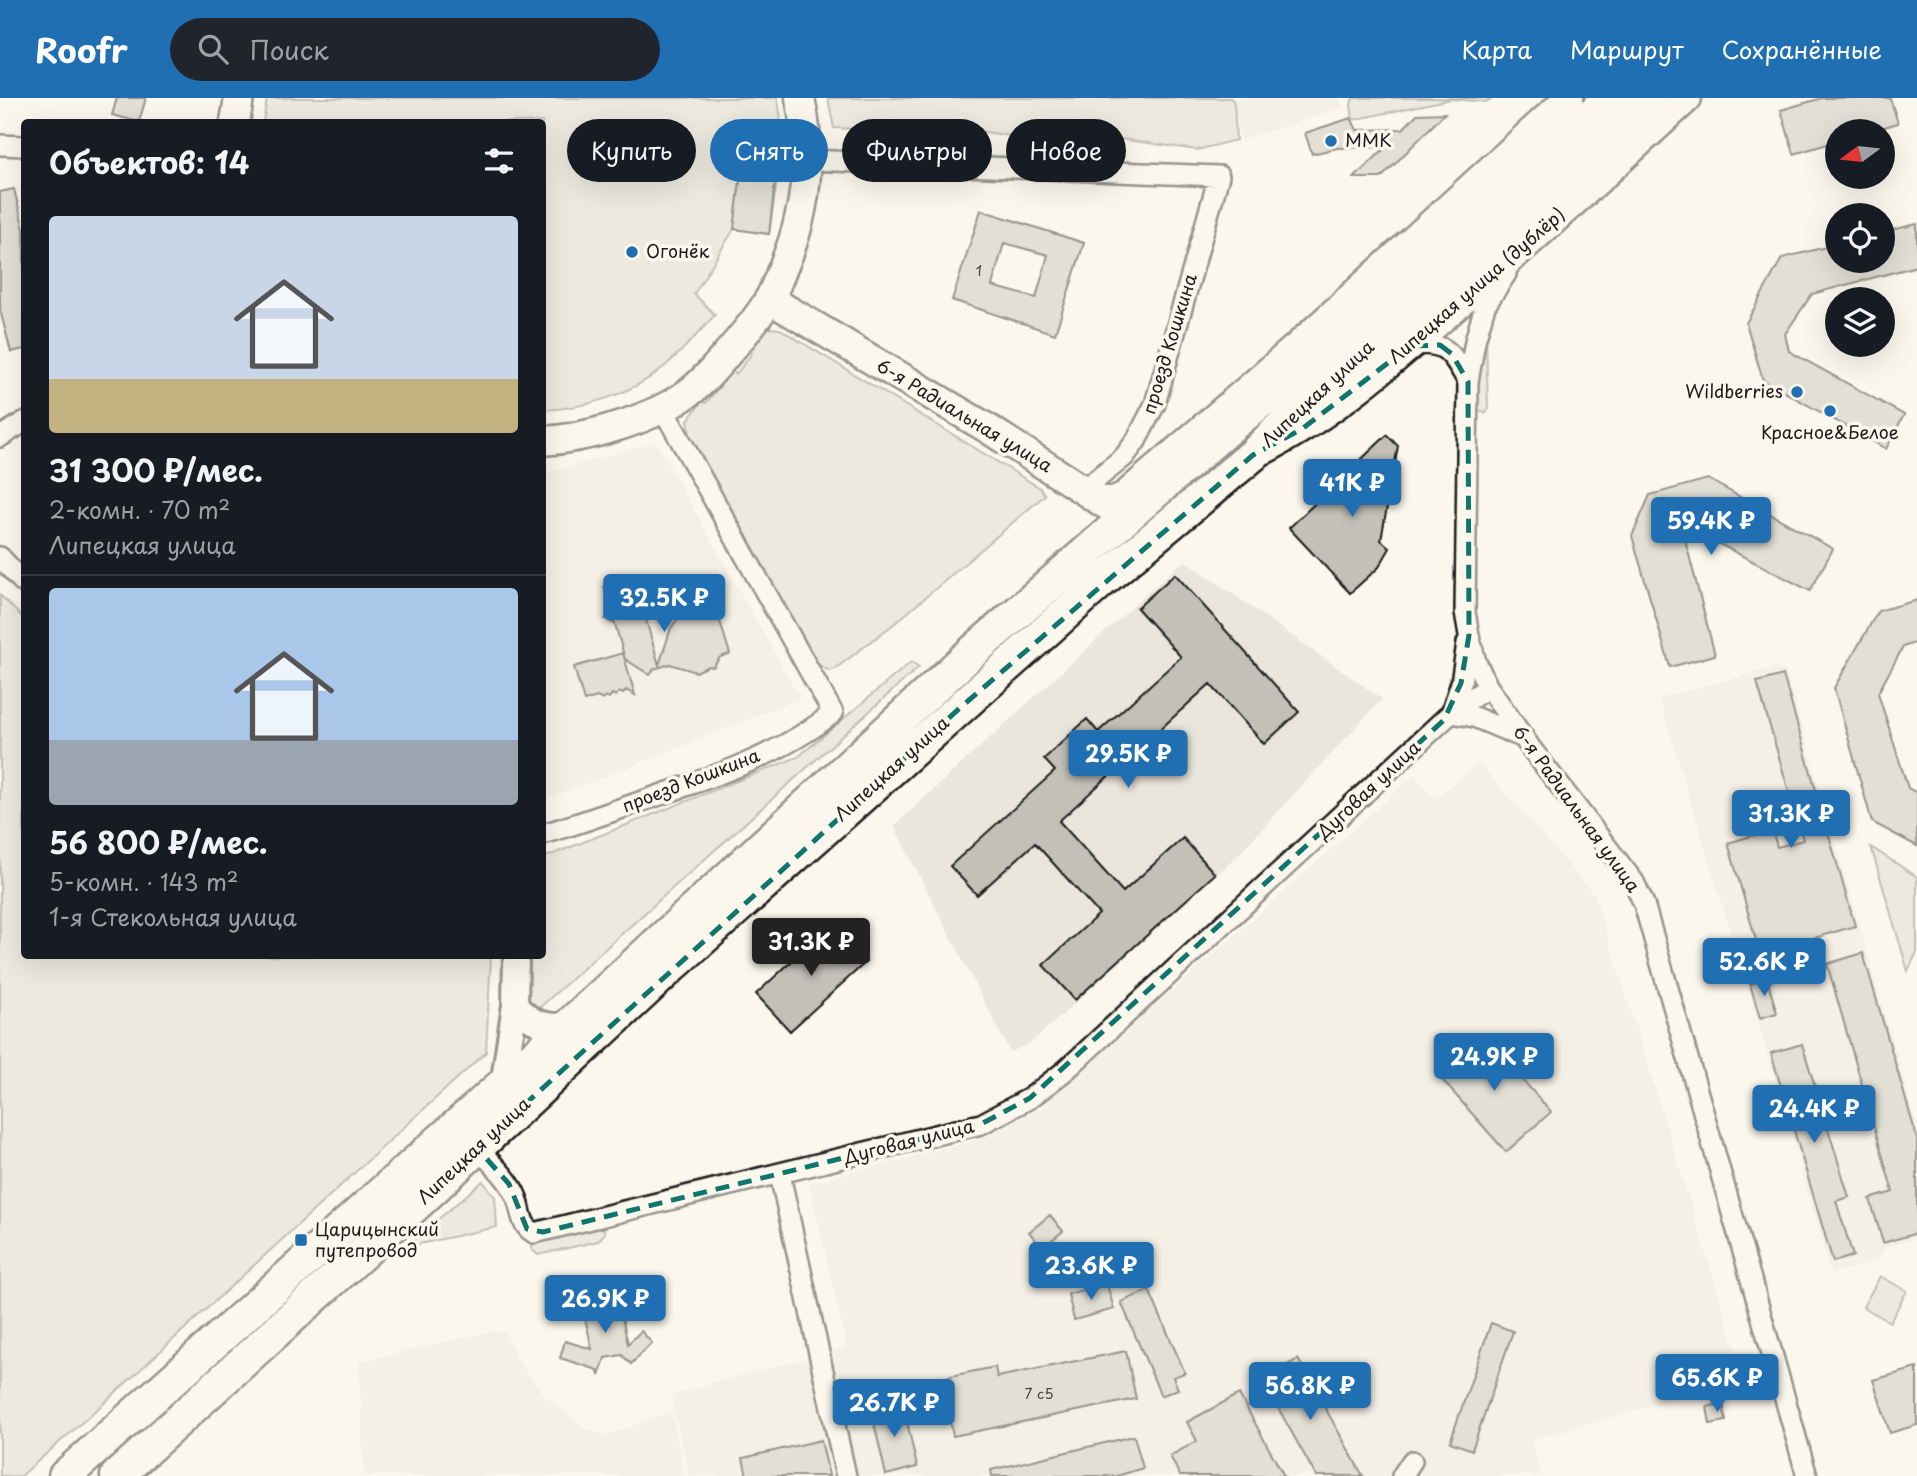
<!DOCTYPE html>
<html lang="ru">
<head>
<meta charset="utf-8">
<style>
	:root { --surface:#171b24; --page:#20242c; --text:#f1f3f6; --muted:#9ea1a6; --line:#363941; --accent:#1f6fb2 }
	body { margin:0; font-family:"Playpen Sans",sans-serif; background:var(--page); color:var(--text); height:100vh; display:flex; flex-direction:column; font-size:26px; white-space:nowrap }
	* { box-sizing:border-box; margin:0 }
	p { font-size:23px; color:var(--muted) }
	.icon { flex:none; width:38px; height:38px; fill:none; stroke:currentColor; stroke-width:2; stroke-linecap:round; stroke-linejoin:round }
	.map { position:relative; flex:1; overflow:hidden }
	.details { position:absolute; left:21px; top:21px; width:525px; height:840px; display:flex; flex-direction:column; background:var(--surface); border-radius:7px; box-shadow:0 7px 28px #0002 }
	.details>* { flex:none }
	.hud { position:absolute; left:567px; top:21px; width:665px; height:63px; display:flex; gap:14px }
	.needle { width:46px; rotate:255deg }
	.tools { position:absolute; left:1825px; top:21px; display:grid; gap:14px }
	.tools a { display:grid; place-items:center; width:70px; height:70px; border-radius:50%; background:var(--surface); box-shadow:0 7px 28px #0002; font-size:35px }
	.price { position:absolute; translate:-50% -60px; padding:0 16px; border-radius:7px; background:var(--accent); color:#fff; font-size:23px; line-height:46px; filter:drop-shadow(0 2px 4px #0008) }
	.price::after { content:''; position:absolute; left:50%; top:42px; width:21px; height:16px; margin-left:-10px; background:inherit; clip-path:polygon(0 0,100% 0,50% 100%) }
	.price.on { background:#222; color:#fff }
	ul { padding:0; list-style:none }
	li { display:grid; align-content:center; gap:14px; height:371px; padding:0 28px }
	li+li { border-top:2px solid var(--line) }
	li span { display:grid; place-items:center; height:217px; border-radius:7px; color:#555 }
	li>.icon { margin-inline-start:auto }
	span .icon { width:126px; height:126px; fill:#fffc; stroke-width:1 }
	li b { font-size:30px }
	h2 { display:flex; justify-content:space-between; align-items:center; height:84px; padding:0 28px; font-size:30px }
	.pill { padding:0 24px; border-radius:32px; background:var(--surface); box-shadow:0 7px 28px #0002; font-size:24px; line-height:63px }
	.pill.on { background:var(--accent); color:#fff }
	header { display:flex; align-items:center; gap:42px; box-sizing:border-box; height:98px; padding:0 35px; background:var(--accent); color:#fff }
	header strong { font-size:33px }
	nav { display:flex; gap:38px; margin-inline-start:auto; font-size:24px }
	.search { width:490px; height:63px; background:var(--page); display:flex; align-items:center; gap:18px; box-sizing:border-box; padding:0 24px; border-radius:38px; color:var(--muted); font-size:26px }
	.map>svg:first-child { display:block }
	.built { fill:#eae6dc }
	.green { fill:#dad7ce; stroke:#7b7a75; stroke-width:2 }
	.building { fill:#c3c0b8; stroke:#1c1c1c; stroke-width:2; fill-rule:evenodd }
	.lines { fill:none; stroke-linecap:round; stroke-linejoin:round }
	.minor-casing { stroke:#1c1c1c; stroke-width:24 }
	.tertiary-casing { stroke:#1c1c1c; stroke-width:30 }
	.secondary-casing { stroke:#1c1c1c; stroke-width:33 }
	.primary-casing { stroke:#1c1c1c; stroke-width:37 }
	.minor { stroke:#fbf7ec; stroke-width:19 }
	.tertiary { stroke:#fbf7ec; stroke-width:24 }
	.secondary { stroke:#fbf7ec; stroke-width:28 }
	.primary { stroke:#fbf7ec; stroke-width:32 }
	.marked { fill:none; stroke:#0f766e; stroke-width:5; stroke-dasharray:14 9; stroke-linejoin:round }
	.poi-dot { fill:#1f6fb2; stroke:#fbf7ec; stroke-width:2.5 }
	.labels { text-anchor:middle; stroke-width:7; stroke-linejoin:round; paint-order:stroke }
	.number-label { font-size:14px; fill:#464543 }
	.poi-label { font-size:18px; fill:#1c1c1c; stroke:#fbf7ec; text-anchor:start }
	.street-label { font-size:18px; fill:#1c1c1c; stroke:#fbf7ec }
</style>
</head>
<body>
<header>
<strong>Roofr</strong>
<div class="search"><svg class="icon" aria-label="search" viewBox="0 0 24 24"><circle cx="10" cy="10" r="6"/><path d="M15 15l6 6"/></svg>Поиск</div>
<nav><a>Карта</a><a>Маршрут</a><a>Сохранённые</a></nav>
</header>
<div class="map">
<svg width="1917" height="1378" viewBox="0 0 1917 1378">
	<rect width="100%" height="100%" fill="#fbf7ec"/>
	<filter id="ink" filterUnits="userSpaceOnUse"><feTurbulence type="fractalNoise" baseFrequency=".0143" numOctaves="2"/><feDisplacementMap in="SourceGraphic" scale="14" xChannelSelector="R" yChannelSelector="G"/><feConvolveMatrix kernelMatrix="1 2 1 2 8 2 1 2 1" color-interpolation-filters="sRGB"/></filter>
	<g filter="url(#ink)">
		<path class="built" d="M 1231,0 L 1340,0 L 1342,10 L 1241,42 Z
			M 656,344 L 800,600 L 669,654 L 543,702 L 543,376 Z
			M 1186,463 L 1382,601 L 1235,760 L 1030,946 L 1010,954 L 894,728 L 1176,469 Z
			M 1777,569 L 1786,573 L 1917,1028 L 1917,1140 L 1886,1149 L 1877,1162 L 1831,1176 L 1760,931 L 1659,600 Z
			M 1478,664 L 1595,797 L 1745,1281 L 1531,1342 L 1541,1378 L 689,1378 L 671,1298 L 719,1283 L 847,1250 L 809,1085 L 969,1044 L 1041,1010 L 1414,677 L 1436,701 Z
			M 492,1233 L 506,1235 L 517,1262 L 546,1299 L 586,1331 L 608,1337 L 672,1313 L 684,1378 L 364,1378 L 359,1264 Z"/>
		<path class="green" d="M 267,0 L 777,0 C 788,36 774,97 769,136 L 734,131 L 694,196 L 715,217 C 699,234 683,253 665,268 C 632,297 585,310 543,312 L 542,24 L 263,24 Z
			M 828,0 L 1231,0 L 1234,5 L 1236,42 L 1197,52 L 1113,40 L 1023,40 L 973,32 L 895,33 L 834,30 Z
			M 1353,0 L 1494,0 L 1485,4 L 1451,1 L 1353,22 L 1351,6 Z
			M 769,230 L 780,231 L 1040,390 L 1045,397 L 899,522 L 835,571 L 829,573 L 818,566 L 690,337 L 688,322 L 702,303 L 706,305 L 732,273 L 736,276 L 752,255 L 747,250 L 758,236 Z
			M 1486,238 L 1488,312 L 1485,315 L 1480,313 L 1476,309 L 1478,259 Z
			M 0,497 L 24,521 L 24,858 L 491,858 L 486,954 L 103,1306 L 21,1378 L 0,1378 Z
			M 911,564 L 919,569 L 528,920 L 530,858 L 542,858 L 543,760 L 798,659 Z
			M 1871,749 L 1917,779 L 1917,854 L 1908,873 Z
			M 483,1083 L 495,1099 L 497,1129 L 415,1147 L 409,1146 Z
			M 600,1128 L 604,1131 L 605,1135 L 598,1143 L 538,1157 L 532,1152 L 532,1148 L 536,1143 Z
			M 1880,1178 L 1907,1193 L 1890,1224 L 1863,1209 Z"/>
		<path class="building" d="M 117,0 L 146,0 L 139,24 L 112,17 Z
			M 1822,0 L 1890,0 L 1898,25 L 1871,33 L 1838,33 L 1838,43 L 1794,56 L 1781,12 Z
			M 1445,15 L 1381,80 L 1354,80 L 1386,49 L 1337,50 L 1312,56 L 1305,35 L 1351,20 L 1357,32 L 1403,31 L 1417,16 Z
			M 747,26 L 768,29 L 767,40 L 780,41 L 769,136 L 734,131 Z
			M 14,91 L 24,131 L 24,251 L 11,254 L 0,212 L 0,94 Z
			M 981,112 L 1084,145 L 1055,236 L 952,202 ZM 1004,145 L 1048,157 L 1036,200 L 992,188 Z
			M 1917,126 L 1917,168 L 1812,196 L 1785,236 L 1789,253 L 1904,317 L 1886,351 L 1763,282 L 1746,225 L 1782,160 L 1838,146 L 1838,163 L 1883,163 L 1883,134 Z
			M 1387,337 L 1398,348 L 1381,442 L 1390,450 L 1379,469 L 1350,495 L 1289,430 Z
			M 1708,381 L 1833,451 L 1810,493 L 1681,426 L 1715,557 L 1670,569 L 1632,438 L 1650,397 Z
			M 1175,476 L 1299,614 L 1264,646 L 1210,586 L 1059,723 L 1123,794 L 1183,740 L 1215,776 L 1075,902 L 1043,867 L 1099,816 L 1035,745 L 977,797 L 950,768 L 1055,673 L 1044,661 L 1087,621 L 1098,634 L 1181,559 L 1137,510 Z
			M 634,480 L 659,567 L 671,530 L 680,518 L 685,520 L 697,513 L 711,519 L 718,517 L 730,556 L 720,559 L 713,569 L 709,568 L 696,574 L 670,566 L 654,571 L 650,577 L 625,561 L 615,526 L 605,521 L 611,511 L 604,489 Z
			M 1917,502 L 1917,544 L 1903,549 L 1878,595 L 1908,690 L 1917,695 L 1917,748 L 1872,724 L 1834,590 L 1878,513 Z
			M 623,555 L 635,597 L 626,592 L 623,596 L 619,594 L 616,598 L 612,596 L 609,600 L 605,598 L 603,602 L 597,599 L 584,603 L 574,569 Z
			M 1783,577 L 1855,828 L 1760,856 L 1728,745 L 1772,732 L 1777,749 L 1803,742 L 1757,584 Z
			M 832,826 L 866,864 L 790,933 L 756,896 Z
			M 1863,855 L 1917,1040 L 1917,1135 L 1883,1145 L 1870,1101 L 1893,1094 L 1827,866 Z
			M 1767,881 L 1777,915 L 1760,920 L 1750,886 Z
			M 1482,936 L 1551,1014 L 1506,1054 L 1437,976 Z
			M 1802,946 L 1849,1099 L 1836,1103 L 1853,1158 L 1833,1164 L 1771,955 Z
			M 1050,1117 L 1063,1133 L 1042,1150 L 1029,1134 Z
			M 1107,1186 L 1114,1211 L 1074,1222 L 1068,1196 Z
			M 1149,1192 L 1185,1275 L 1173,1279 L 1178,1291 L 1161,1298 L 1121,1204 Z
			M 616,1193 L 628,1246 L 641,1233 L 652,1245 L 631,1266 L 622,1257 L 605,1260 L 599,1278 L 598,1272 L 560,1260 L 565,1243 L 592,1251 L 581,1202 Z
			M 1491,1225 L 1513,1233 L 1472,1352 L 1450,1344 Z
			M 1126,1253 L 1136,1301 L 953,1338 L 941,1280 L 995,1269 L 997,1279 Z
			M 1298,1261 L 1363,1378 L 1316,1378 L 1262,1281 Z
			M 1917,1270 L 1917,1327 L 1890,1335 L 1873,1282 Z
			M 1239,1296 L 1284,1378 L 1180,1378 L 1170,1358 L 1197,1343 L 1187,1324 Z
			M 903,1305 L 917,1369 L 886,1377 L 871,1312 Z
			M 1723,1305 L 1726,1323 L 1710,1326 L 1707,1309 Z
			M 1134,1338 L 1143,1370 L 1117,1378 L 992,1378 L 991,1372 Z
			M 821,1342 L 829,1378 L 747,1378 L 743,1360 Z"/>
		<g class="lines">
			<defs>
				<path id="minor" d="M 0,47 L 24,48
					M 808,62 L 1219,78 L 1155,306 L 1136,343 L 1124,359 L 1083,392
					M 1506,176 L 1485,208 L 1475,243 L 1468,284 L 1465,514 L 1469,537 L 1476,564 L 1488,589 L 1530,649 L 1634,784 L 1644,806 L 1807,1378
					M 1410,248 C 1446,241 1452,256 1468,284
					M 0,339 L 24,324
					M 0,459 L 24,485
					M 1451,615 L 1461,585 L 1467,545
					M 1451,615 L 1474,619 L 1524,640
					M 542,736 C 573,728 604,716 634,706 C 702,682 776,661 833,615 L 663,311
					M 477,1050 C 491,1065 510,1081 517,1100 C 522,1113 520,1127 534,1135 L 981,1026 L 1030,1000 L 1066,972 L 1451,615 L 1488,589
					M 780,1077 L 846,1378
					M 1402,1378 L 1412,1363"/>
				<path id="tertiary" d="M 515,907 C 531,926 545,929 568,928
					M 503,988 L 515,907 L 516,858"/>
				<path id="secondary" d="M 235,24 L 239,0
					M 769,201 L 987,330 L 1116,413
					M 542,343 C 585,341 649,322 684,298 C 700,288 714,271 726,257 C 741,240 757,221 769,202 C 774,193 778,182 782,172 C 806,117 813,59 800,0
					M 1265,351 C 1336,314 1397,259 1457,207 C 1535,140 1611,70 1687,0
					M 1101,403 L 1114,403 L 1125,398 L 1297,249 L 1569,0"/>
				<path id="primary" d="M 65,1378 L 568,928 L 968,558 L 1226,332 L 1406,185 L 1610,0
					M 117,1378 L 421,1102 L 669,871 L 1103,482 L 1253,357 L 1306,304 L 1649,0"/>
			</defs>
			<use href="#minor" class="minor-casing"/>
			<use href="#tertiary" class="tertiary-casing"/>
			<use href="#secondary" class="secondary-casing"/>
			<use href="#primary" class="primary-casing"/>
			<use href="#minor" class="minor"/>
			<use href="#tertiary" class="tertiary"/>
			<use href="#secondary" class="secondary"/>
			<use href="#primary" class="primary"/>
		</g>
	</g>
	<path d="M0 0H1917V1378H0ZM 1440,247 L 1452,256 L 1468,284 L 1469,537 L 1461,585 L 1444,622 L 1030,1000 L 981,1026 L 543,1134 L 527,1131 L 509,1086 L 477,1050 L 961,609 L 1253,357 L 1302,331 L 1410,248 Z" fill="#fbf7ec" fill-opacity=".55" fill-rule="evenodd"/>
	<path class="marked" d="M 1440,247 L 1452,256 L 1468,284 L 1469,537 L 1461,585 L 1444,622 L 1030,1000 L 981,1026 L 543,1134 L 527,1131 L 509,1086 L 477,1050 L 961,609 L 1253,357 L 1302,331 L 1410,248 Z"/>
	<g class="poi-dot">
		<circle cx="1331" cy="43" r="7"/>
		<circle cx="632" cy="154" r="7"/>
		<circle cx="1797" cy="294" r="7"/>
		<circle cx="1830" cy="313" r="7"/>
		<rect x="294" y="1135" width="14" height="14" rx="3.5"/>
	</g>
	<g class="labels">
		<g class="number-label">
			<text x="979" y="178">1</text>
			<text x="1039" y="1301">7 с5</text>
		</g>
		<g class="poi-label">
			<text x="1345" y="49">ММК</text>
			<text x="646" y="160">Огонёк</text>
			<text x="1783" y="300" text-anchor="end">Wildberries</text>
			<text x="1830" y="341" text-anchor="middle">Красное&amp;Белое</text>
			<text x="315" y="1138">Царицынский<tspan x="315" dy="21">путепровод</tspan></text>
		</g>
		<g class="street-label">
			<text transform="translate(1477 188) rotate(-41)" y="6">Липецкая улица (дублёр)</text>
			<text transform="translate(1170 246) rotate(-73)" y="6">проезд Кошкина</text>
			<text transform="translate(1318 296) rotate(-43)" y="6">Липецкая улица</text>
			<text transform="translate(964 318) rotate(31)" y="6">6-я Радиальная улица</text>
			<text transform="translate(892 671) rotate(-42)" y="6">Липецкая улица</text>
			<text transform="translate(691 683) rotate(-21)" y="6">проезд Кошкина</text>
			<text transform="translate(1369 692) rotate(-43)" y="6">Дуговая улица</text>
			<text transform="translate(1576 711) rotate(54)" y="6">6-я Радиальная улица</text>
			<text transform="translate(909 1044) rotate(-14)" y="6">Дуговая улица</text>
			<text transform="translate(474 1053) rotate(-43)" y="6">Липецкая улица</text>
		</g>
	</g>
</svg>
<div class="tools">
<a><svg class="needle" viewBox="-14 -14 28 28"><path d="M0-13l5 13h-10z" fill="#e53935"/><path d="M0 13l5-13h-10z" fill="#9ea1a6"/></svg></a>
<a><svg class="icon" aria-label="locate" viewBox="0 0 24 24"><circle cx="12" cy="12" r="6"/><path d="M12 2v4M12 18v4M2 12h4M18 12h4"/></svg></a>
<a><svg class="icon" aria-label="layers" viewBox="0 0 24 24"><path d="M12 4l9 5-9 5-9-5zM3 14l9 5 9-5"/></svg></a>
</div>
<b class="price" style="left:1352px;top:421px">41K ₽</b>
<b class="price" style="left:1711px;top:459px">59.4K ₽</b>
<b class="price" style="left:664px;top:536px">32.5K ₽</b>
<b class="price" style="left:1128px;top:692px">29.5K ₽</b>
<b class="price" style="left:1791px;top:752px">31.3K ₽</b>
<b class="price on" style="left:811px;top:880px">31.3K ₽</b>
<b class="price" style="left:1764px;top:900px">52.6K ₽</b>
<b class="price" style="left:1494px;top:995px">24.9K ₽</b>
<b class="price" style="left:1814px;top:1047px">24.4K ₽</b>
<b class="price" style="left:1091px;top:1204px">23.6K ₽</b>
<b class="price" style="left:605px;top:1237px">26.9K ₽</b>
<b class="price" style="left:1717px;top:1316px">65.6K ₽</b>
<b class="price" style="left:1310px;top:1324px">56.8K ₽</b>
<b class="price" style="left:894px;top:1341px">26.7K ₽</b>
<div class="hud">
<a class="pill">Купить</a>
<a class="pill on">Снять</a>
<a class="pill">Фильтры</a>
<a class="pill">Новое</a>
</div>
<section class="details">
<h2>Объектов: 14<svg class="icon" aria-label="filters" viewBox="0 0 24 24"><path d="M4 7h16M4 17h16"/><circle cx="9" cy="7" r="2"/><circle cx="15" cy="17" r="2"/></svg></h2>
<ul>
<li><span style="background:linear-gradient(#c9d6e8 75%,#c2b280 0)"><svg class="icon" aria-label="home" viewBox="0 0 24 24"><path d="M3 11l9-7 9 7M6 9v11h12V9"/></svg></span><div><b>31 300 ₽/мес.</b><p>2-комн. · 70 m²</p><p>Липецкая улица</p></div></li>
<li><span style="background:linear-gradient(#a9c7e8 70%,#9aa5b1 0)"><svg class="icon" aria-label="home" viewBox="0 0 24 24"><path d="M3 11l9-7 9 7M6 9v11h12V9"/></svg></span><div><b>56 800 ₽/мес.</b><p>5-комн. · 143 m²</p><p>1-я Стекольная улица</p></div></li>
</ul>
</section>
</div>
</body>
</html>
